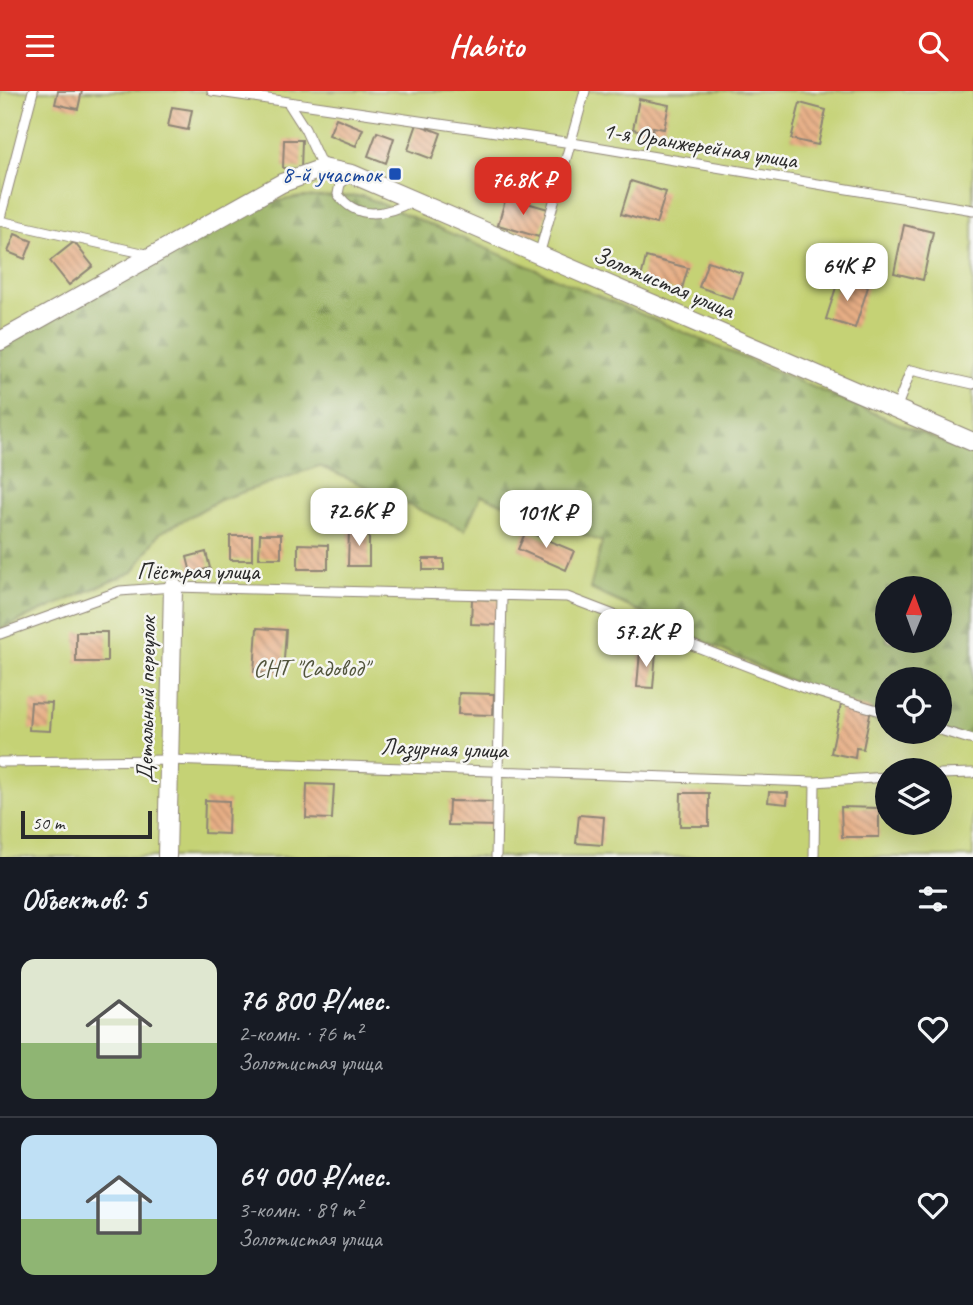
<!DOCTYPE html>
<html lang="ru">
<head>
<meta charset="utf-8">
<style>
	:root { --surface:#171b24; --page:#20242c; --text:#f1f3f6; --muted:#9ea1a6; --line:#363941; --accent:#d93025 }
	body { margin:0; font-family:Caveat,sans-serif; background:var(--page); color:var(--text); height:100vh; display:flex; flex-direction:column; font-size:26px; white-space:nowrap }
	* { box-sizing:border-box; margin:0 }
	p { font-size:23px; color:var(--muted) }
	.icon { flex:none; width:38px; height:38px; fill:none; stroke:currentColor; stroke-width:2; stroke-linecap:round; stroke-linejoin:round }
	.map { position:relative; height:766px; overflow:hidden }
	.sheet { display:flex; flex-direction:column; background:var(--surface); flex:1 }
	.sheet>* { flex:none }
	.needle { width:46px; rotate:1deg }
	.buttons { position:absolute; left:875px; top:485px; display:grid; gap:14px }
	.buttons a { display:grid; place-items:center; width:77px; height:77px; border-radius:50%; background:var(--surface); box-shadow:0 7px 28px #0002; font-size:35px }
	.scale { position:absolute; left:21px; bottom:18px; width:131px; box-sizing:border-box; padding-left:7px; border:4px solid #2b2b2b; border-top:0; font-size:19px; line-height:24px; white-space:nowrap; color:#2b2b2b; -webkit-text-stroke:5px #f6f6f2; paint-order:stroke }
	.price { position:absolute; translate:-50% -60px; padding:0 16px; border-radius:14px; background:#fff; color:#222; font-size:23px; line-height:46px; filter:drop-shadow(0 2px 4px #0008) }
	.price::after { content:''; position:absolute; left:50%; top:42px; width:21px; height:16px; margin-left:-10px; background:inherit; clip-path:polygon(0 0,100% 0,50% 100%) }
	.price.selected { background:var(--accent); color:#fff }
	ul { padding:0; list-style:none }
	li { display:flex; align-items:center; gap:21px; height:175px; padding:0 21px }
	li+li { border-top:2px solid var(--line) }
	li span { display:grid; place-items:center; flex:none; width:196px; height:140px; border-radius:14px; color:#555 }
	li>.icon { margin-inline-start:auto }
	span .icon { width:84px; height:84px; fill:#fffc; stroke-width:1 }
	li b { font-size:30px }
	h2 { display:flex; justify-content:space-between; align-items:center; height:84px; padding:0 21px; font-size:30px }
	header { display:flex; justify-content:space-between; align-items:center; height:91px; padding:0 21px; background:var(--accent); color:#fff; font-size:32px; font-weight:600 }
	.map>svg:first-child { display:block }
	.forest { fill:url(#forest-firs); stroke:#647048; stroke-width:2; fill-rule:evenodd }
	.garden { fill:#c5d274; stroke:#787e50; stroke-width:2; fill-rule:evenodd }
	.building { fill:url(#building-back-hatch) }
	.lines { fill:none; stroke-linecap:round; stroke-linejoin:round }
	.service-casing { stroke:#8e8476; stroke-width:11 }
	.minor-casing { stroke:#8e8476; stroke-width:20 }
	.service { stroke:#fff; stroke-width:9 }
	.minor { stroke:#fff; stroke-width:18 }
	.transit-dot { fill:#1a4fb4; stroke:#f6f6f2; stroke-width:2.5 }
	.labels { text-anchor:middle; stroke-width:5; stroke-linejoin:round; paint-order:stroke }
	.street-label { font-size:24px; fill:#2b2b2b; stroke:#f6f6f2 }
	.transit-label { font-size:24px; fill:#164399; stroke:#f6f6f2; text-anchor:end }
	.park-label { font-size:24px; fill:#52553d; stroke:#f6f6f2 }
</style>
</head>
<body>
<header><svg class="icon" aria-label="menu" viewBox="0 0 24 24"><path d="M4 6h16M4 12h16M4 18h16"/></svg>Habito<svg class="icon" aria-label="search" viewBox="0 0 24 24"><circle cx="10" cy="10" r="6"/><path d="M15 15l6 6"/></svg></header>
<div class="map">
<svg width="973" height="766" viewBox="0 0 973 766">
	<defs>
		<pattern id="forest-firs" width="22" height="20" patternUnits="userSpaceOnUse" patternTransform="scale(1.75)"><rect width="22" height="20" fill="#9cb466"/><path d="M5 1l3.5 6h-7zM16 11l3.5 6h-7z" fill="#7f9354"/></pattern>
		<pattern id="building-back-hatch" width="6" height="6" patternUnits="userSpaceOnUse" patternTransform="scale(1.75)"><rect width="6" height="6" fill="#e7ae85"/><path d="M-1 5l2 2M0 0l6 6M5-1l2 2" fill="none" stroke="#bb8e6d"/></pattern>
	</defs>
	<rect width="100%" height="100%" fill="#f6f6f2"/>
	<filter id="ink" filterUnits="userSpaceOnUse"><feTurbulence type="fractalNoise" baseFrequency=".0143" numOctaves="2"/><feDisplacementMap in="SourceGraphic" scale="14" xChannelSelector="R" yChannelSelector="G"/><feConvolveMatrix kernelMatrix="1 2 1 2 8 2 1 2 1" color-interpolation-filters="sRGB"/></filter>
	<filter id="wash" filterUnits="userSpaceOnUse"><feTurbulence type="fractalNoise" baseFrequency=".00686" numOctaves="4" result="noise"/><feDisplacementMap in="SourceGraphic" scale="28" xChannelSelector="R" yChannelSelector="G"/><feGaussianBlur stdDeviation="1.57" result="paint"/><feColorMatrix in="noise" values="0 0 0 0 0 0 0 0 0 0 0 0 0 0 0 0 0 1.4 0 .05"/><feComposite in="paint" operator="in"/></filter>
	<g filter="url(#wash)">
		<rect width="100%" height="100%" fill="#f0dec0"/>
		<path class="forest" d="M 363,105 L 973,364 L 973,647 L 940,640 L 940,588 L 887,588 L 887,635 L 589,497 L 602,451 L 465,439 L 319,375 L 220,409 L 160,442 L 133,481 L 0,538 L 0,255 L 247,115 L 301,106 ZM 887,497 L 940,497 L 940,550 L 887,550 Z"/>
		<path class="garden" d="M 0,0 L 973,0 L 973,364 L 363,105 L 301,106 L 247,115 L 0,255 Z
			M 319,375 L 465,439 L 481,404 L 602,451 L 590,498 L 887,635 L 887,640 C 916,641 943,641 973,647 L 973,766 L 0,766 L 0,538 L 133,481 L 160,442 L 220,409 ZM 887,679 L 940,679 L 940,732 L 887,732 Z"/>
		<g id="blocks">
			<path class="building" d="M 58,0 L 82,0 L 78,18 L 55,13 Z
				M 639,8 L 669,14 L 664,38 L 653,36 L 652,42 L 633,38 Z
				M 800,12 L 826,19 L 818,54 L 791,48 Z
				M 172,16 L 192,19 L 188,39 L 168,35 Z
				M 336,27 L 363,38 L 356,55 L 329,44 Z
				M 417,33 L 441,42 L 432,68 L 408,59 Z
				M 377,41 L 394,47 L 386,72 L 368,65 Z
				M 284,49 L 302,49 L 301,78 L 283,77 Z
				M 631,90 L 666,101 L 656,133 L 621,123 Z
				M 506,106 L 548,118 L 539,146 L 498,134 Z
				M 904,134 L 933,141 L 923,189 L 894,182 Z
				M 15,143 L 32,150 L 25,168 L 8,161 Z
				M 74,151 L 93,175 L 69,194 L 50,170 Z
				M 646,166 L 688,177 L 681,201 L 640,191 Z
				M 708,170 L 742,182 L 733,208 L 699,196 Z
				M 839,187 L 868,196 L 855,237 L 826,228 Z
				M 349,438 L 369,438 L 369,475 L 348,475 Z
				M 526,440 L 574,460 L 566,479 L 518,458 Z
				M 260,443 L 281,443 L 281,467 L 259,467 Z
				M 230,445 L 252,445 L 252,469 L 230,469 Z
				M 298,453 L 328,454 L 328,478 L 298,478 Z
				M 206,461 L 210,477 L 191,482 L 187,466 Z
				M 423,468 L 444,468 L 444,479 L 423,479 Z
				M 472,508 L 499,509 L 498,534 L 471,533 Z
				M 257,537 L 286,539 L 283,583 L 254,581 Z
				M 76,541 L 107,541 L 107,571 L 76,571 Z
				M 640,560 L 656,561 L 653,597 L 637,596 Z
				M 459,602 L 494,603 L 493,624 L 458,623 Z
				M 31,611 L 52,612 L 50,640 L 29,639 Z
				M 841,613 L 871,618 L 863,658 L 856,657 L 855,667 L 831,662 Z
				M 307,693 L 334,694 L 332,728 L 306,727 Z
				M 769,701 L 788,702 L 787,713 L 768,711 Z
				M 681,702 L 709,702 L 709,735 L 680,735 Z
				M 205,709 L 229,710 L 228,743 L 204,742 Z
				M 449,710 L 500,711 L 499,735 L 448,734 Z
				M 841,716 L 879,717 L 879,746 L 842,746 Z
				M 579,724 L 604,726 L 602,754 L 576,752 Z"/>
		</g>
	</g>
	<g filter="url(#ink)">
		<use href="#blocks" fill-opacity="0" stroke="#8e8476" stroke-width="2"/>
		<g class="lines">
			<defs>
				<path id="service" d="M 212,0 L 572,52 L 973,119
					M 289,13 L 305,38 L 323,77
					M 351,84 L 340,93 L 338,103 C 356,130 387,124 412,110
					M 0,127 L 33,0
					M 0,130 L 151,164
					M 539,164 L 585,0
					M 896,318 L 911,279 L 973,293
					M 0,543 L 120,500 L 173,496 L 567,506 L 804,597 L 887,622
					M 940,639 L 973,649
					M 0,671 L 169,669 L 815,691 L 887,686
					M 940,683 L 973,682
					M 496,766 L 502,506
					M 814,766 L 815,691"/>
				<path id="minor" d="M 0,250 L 282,92 L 323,77 L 352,83 L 973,351
					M 167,766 L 173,496"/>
			</defs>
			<use href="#service" class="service-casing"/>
			<use href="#minor" class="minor-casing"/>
			<use href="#service" class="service"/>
			<use href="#minor" class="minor"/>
		</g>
	</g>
	<rect class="transit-dot" x="388" y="76" width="14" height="14" rx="3.5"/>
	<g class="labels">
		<g class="street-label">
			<text transform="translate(700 54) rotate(9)" y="8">1-я Оранжерейная улица</text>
			<text transform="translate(664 191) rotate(23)" y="8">Золотистая улица</text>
			<text x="198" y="488">Пёстрая улица</text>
			<text transform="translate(146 609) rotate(-89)" y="8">Детальный переулок</text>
			<text transform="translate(444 657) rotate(2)" y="8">Лазурная улица</text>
		</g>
		<g class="transit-label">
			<text x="381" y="91">8-й участок</text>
		</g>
		<g class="park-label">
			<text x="311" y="585">СНТ "Садовод"</text>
		</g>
	</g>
</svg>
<div class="buttons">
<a><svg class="needle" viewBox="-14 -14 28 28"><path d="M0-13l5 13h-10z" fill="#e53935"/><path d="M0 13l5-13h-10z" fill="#9ea1a6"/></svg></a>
<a><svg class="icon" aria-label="locate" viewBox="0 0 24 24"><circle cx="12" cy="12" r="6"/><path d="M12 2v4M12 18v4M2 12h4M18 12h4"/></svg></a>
<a><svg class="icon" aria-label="layers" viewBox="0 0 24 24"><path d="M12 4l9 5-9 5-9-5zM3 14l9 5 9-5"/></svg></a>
</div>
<div class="scale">50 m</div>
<b class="price selected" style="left:523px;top:126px">76.8K ₽</b>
<b class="price" style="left:847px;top:212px">64K ₽</b>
<b class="price" style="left:359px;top:457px">72.6K ₽</b>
<b class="price" style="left:546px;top:459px">101K ₽</b>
<b class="price" style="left:646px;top:578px">57.2K ₽</b>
</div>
<section class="sheet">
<h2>Объектов: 5<svg class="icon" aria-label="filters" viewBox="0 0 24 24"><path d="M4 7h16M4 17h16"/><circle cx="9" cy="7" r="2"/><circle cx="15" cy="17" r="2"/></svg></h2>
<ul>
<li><span style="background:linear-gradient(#dfe7d0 60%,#8fb573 0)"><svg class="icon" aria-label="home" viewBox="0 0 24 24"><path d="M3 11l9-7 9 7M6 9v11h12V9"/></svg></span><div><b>76 800 ₽/мес.</b><p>2-комн. · 76 m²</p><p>Золотистая улица</p></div><svg class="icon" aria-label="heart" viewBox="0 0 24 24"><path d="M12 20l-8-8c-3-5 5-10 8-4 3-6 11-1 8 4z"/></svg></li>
<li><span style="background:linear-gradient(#bfe0f5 60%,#8fb573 0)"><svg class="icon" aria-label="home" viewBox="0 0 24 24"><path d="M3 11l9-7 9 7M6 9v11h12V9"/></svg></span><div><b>64 000 ₽/мес.</b><p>3-комн. · 89 m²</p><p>Золотистая улица</p></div><svg class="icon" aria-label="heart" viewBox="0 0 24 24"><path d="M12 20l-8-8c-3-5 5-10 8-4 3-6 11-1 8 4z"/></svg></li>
</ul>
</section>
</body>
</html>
